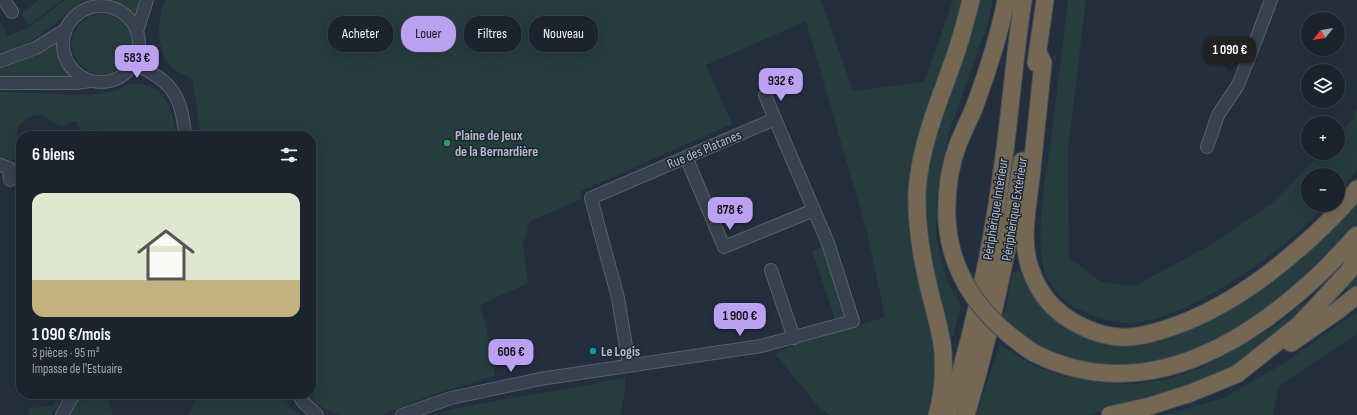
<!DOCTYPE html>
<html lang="fr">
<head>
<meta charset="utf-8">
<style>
	:root { --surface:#1b232e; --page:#242b36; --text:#f1f3f6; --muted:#a0a4aa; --line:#39404a; --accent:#bca0f2 }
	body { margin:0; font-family:"Sofia Sans Condensed",sans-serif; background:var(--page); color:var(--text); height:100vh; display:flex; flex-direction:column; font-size:15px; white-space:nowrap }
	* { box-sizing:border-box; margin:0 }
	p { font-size:13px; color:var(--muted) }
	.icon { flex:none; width:22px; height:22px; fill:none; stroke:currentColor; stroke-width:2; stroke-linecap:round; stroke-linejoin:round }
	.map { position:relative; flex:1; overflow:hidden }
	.drawer { position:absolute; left:16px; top:131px; width:300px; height:268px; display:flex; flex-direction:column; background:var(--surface); border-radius:16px; box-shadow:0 4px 16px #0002,0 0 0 1px var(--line) }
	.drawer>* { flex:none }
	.guide { position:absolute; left:328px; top:16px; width:380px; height:36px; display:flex; gap:8px }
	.needle { width:26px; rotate:240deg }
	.fabs { position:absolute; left:1301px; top:12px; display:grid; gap:8px }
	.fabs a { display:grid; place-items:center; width:44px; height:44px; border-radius:50%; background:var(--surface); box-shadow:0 4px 16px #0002,0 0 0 1px var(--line); font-size:20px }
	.price { position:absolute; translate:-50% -34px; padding:0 9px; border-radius:8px; background:var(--accent); color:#111; font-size:13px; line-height:26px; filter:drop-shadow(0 1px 2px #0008) }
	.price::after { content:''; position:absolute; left:50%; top:24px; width:12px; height:9px; margin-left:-6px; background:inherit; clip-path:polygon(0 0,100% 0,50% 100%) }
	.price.selected { background:#222; color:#fff }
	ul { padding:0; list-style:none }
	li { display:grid; align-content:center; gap:8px; height:212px; padding:0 16px }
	li span { display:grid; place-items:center; height:124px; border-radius:12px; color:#555 }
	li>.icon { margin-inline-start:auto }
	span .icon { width:72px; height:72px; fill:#fffc; stroke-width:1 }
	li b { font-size:17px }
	h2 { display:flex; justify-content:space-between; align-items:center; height:48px; padding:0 16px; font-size:17px }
	.pill { padding:0 14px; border-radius:16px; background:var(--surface); box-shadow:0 4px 16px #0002,0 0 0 1px var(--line); font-size:14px; line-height:36px }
	.pill.selected { background:var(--accent); color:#111 }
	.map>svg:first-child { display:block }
	.green { fill:#263c3f }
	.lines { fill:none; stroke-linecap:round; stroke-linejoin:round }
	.minor-casing { stroke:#565f6c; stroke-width:14 }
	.highway-casing { stroke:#434c59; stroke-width:19 }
	.minor { stroke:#38414e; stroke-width:12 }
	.highway { stroke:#746855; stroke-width:17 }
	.highway-bridge-casing { stroke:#434c59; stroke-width:19; stroke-linecap:butt }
	.highway-bridge { stroke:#746855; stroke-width:17 }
	.leisure-dot { fill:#2e9e5b; stroke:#1d2633; stroke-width:1.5 }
	.culture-dot { fill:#0f9aa8; stroke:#1d2633; stroke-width:1.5 }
	.labels { text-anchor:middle; stroke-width:3; stroke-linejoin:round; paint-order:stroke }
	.poi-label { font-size:14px; font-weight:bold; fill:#b4bcc9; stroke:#1d2633; text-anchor:start }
	.street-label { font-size:14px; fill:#b4bcc9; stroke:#1d2633 }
</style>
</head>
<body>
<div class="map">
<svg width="1357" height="415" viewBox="0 0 1357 415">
	<rect width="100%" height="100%" fill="#242f3e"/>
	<path class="green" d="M 39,0 L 62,0 L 29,25 L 21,14 Z
		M 65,0 L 85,0 L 75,7 L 39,36 L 22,47 L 0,52 L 0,23 L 4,28 L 6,37 L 29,27 Z
		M 114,0 L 139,0 L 136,14 L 121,3 Z
		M 165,0 L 821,0 L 853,91 L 924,82 L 949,12 L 952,0 L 993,0 L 988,23 L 948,135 L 937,197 L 936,239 L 947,280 L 961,306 L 953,336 L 935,350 L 936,379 L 928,415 L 830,415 L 819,407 L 775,354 L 794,345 L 885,317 L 867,232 L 806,21 L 706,65 L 732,124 L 581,191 L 582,199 L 530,221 L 523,244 L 528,283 L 480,305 L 486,326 L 495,376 L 432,395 L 382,415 L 339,415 L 316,404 L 311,394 L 311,136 L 201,136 L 193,82 C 189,75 184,76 178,72 C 155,58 156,22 165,0 Z
		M 1068,0 L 1086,0 L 1068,149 L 1069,257 L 1101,282 L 1135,286 L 1210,245 L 1272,203 L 1321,153 L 1338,153 L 1338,135 L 1352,120 L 1357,109 L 1357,170 L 1338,192 L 1338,175 L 1308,175 L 1308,205 L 1326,205 C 1287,246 1246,276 1196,302 C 1175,312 1150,324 1126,323 C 1112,322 1100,318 1087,313 C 1068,306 1049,290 1044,269 C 1035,235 1045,182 1050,147 C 1056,98 1062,49 1068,0 Z
		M72 44a30 30 0 1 1 60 0a30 30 0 1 1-60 0Z
		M 58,37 C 56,55 60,64 71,77 L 0,77 L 0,67 L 21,60 Z
		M 130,84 C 164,81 173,107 176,136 L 101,136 L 98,130 L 93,129 L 85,132 L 81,130 L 76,122 L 72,121 L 64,126 L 61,127 C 47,118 38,108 23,122 C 20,125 17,129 17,133 C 17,143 20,151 14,160 L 0,160 L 0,93 L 2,92 L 76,95 L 97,94 L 116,91 Z
		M 1357,195 L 1357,224 L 1348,237 L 1306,277 L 1260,313 L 1212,346 L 1165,363 L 1118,367 L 1075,361 L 1038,349 L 1003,321 L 1013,272 L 1026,273 L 1096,339 L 1197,323 Z
		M 824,246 L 843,305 L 843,316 L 835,319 L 812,251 Z
		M 1357,273 L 1357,299 L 1346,289 Z
		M 1306,301 L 1310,304 L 1278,333 L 1232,367 L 1189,386 L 1155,398 L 1085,415 L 976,415 L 1000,344 L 1032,365 L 1063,376 L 1099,383 L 1132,384 L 1164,380 L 1204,367 L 1278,324 Z
		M 1357,312 L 1357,334 L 1279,386 L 1273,415 L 1165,415 L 1223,398 L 1281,365 Z
		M 625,378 L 625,392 L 620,415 L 438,415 L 452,409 Z
		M 58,394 L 64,394 L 51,415 L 28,415 L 29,408 L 53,406 Z
		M 198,394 L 283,394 L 290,407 L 299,415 L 189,415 Z
		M 98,396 L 107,396 L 113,415 L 68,415 C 78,398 80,399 98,396 Z"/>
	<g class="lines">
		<defs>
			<path id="minor" d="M 4,0 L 12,12
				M63 44a38 38 0 1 1 76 0a38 38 0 1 1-76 0Z
				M 137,31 L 147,0
				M 0,61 L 36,48 L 65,30
				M 134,64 C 171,80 182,95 185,136
				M 0,83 L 76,83 L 90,81
				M 765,95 L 775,119
				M 1207,147 L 1218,115 L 1238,85 L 1254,45 L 1271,0
				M 686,157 L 724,247 L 814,210
				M 0,165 L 9,168 L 10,180
				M 771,270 L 794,338
				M 298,394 L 303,402 L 317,415
				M 62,415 L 72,397 L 76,394
				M 402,415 L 451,398 L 540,379 L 761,346 L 853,321 L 828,243 L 775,119 L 591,198 L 618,298 L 629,365"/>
			<path id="highway" d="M 1038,52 L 1043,63 C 1039,101 1035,139 1031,177 C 1028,206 1020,240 1030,268 C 1038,293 1055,313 1079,325 C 1094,333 1112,338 1129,337 C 1147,336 1164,330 1180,324 C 1230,305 1273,273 1313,236 C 1328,222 1344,207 1357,189
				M 1036,63 L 1045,0
				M 947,219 C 946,194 949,168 958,144 C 963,132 969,120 974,108 C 987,73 999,37 1006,0
				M 1291,343 L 1337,311 L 1357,295
				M 1034,353 C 1136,404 1234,352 1311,282 C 1327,268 1342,251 1357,235
				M 937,415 C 943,396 944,372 943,352 C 941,329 933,307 928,284 C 921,254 916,222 917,191 C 921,138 942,96 958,47 C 963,31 967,16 971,0
				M 948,415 C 974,331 993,244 1004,157 C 1011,105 1015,52 1023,0
				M 966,415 C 991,331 1009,247 1022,161
				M 1110,415 L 1150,406 L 1191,393 L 1237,374 L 1299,325 L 1349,271 L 1357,256"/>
		</defs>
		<use href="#minor" class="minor-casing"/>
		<use href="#highway" class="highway-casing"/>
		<use href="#minor" class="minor"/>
		<use href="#highway" class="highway"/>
		<defs>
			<path id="highway-bridge" d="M 947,219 C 950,278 986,322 1034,353"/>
		</defs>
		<use href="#highway-bridge" class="highway-bridge-casing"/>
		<use href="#highway-bridge" class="highway-bridge"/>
	</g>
	<circle class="leisure-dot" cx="447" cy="143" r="4"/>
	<circle class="culture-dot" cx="593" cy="351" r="4"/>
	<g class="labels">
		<g class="poi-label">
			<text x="455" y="140">Plaine de Jeux<tspan x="455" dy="16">de la Bernardière</tspan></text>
			<text x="601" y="356">Le Logis</text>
		</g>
		<g class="street-label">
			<text transform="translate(704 149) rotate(-23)" y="5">Rue des Platanes</text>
			<text transform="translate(995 209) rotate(-81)" y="5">Périphérique Intérieur</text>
			<text transform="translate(1014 209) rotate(-81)" y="5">Périphérique Extérieur</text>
		</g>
	</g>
</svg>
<div class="fabs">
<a><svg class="needle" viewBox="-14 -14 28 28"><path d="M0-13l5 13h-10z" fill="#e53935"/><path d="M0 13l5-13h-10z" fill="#a0a4aa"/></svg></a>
<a><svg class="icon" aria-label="layers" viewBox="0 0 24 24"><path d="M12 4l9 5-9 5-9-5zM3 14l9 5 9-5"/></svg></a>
<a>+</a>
<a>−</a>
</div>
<b class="price selected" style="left:1230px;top:71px">1 090 €</b>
<b class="price" style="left:137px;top:79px">583 €</b>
<b class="price" style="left:781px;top:102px">932 €</b>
<b class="price" style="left:730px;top:231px">878 €</b>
<b class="price" style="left:740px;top:337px">1 900 €</b>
<b class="price" style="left:511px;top:373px">606 €</b>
<div class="guide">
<a class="pill">Acheter</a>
<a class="pill selected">Louer</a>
<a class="pill">Filtres</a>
<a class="pill">Nouveau</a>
</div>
<section class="drawer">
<h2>6 biens<svg class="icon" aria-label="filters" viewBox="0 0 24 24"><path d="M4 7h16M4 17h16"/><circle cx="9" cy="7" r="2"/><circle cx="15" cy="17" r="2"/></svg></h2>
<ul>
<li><span style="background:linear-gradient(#dfe7d0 70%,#c2b280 0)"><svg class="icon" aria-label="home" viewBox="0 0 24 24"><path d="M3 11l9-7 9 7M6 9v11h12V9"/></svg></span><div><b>1 090 €/mois</b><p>3 pièces · 95 m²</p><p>Impasse de l'Estuaire</p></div></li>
</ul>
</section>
</div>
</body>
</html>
